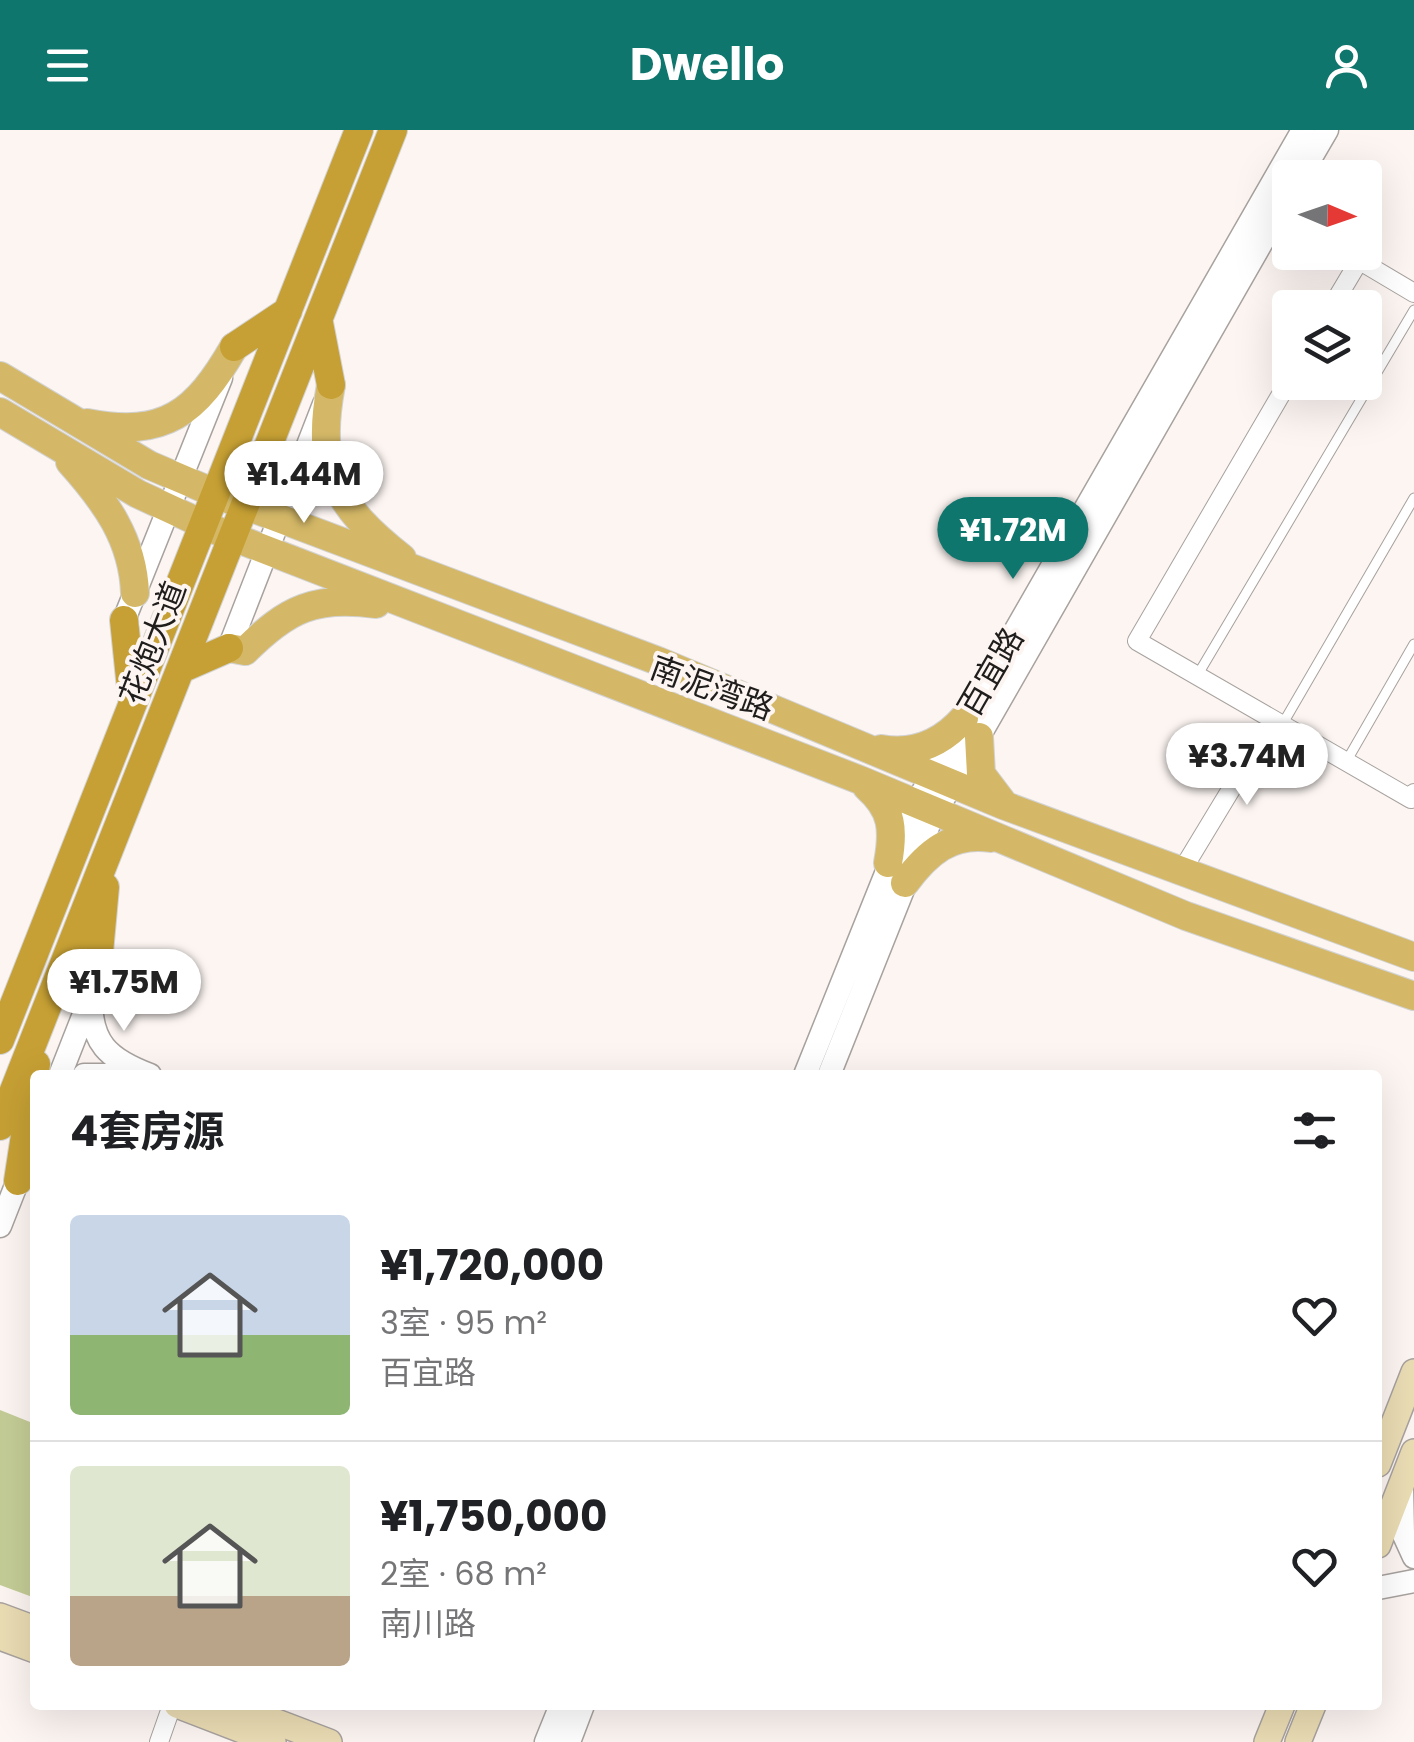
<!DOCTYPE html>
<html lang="zh">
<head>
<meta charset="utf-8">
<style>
	:root { --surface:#fff; --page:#f6f6f6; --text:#202124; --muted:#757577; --line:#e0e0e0; --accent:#0f766e }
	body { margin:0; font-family:Poppins,"Noto Sans SC",sans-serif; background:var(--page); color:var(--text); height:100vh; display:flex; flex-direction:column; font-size:38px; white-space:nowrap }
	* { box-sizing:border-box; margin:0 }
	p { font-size:32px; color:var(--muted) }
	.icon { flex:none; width:55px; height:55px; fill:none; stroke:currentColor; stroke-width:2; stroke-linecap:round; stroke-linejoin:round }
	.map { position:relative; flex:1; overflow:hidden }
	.side { position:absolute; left:30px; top:940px; width:1352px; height:640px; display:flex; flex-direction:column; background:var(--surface); border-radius:10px; box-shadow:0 10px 40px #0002 }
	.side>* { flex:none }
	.needle { width:65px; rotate:92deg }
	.tools { position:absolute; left:1272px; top:30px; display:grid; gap:20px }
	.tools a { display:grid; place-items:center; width:110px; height:110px; border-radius:10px; background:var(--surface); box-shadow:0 10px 40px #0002; font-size:50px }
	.price { position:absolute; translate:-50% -85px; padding:0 22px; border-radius:35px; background:#fff; color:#222; font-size:32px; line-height:65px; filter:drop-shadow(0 2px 5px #0008) }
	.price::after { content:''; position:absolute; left:50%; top:60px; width:30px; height:22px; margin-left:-15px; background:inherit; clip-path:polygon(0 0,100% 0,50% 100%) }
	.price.on { background:var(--accent); color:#fff }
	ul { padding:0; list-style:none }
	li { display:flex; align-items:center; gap:30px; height:250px; padding:0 40px }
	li+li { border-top:2px solid var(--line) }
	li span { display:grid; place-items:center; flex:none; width:280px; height:200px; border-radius:10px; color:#555 }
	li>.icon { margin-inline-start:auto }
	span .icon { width:120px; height:120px; fill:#fffc; stroke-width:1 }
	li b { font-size:42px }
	h2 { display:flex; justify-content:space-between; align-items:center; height:120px; padding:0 40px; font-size:42px }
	header { display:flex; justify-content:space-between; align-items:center; height:130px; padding:0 40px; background:var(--accent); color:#fff; font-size:45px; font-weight:700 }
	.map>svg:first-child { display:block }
	.green { fill:#c4cc96 }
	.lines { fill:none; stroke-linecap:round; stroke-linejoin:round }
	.service-casing { stroke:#a8a29f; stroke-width:11 }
	.minor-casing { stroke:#a8a29f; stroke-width:20 }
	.tertiary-casing { stroke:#a8a29f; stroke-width:25 }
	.secondary-casing { stroke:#a8a29f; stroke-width:28 }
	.primary-casing { stroke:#d2d2d2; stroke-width:30 }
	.trunk-casing { stroke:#d2d2d2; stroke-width:30 }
	.service { stroke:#fff; stroke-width:9 }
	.minor { stroke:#fff; stroke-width:18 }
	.tertiary { stroke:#fff; stroke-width:22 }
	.secondary { stroke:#eadcb3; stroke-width:25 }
	.primary { stroke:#d4b867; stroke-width:28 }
	.trunk { stroke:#c6a034; stroke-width:28 }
	.labels { text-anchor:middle; stroke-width:8; stroke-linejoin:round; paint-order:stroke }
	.street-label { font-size:32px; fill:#201e1d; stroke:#fcf5f2 }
</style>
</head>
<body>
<header><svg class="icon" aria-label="menu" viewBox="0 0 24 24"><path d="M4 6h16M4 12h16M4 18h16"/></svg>Dwello<svg class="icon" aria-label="person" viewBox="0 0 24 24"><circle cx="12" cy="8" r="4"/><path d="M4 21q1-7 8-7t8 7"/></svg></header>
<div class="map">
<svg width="1414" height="1612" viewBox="0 0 1414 1612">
	<rect width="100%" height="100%" fill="#fcf5f2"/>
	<path class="green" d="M 0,1280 L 35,1294 L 35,1468 L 0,1455 Z"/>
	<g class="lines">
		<defs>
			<path id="service" d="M 1197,546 L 1414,180
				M 1282,595 L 1414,368
				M 1346,632 L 1414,514"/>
			<path id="minor" d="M 1345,122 L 1414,163
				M 1331,178 L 1359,131
				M 1290,249 L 1137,511 L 1411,669 L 1414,663
				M 1181,742 L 1273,590
				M 159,1612 L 172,1575"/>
			<path id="tertiary" d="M 1299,48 L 1327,0
				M 124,490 L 221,248
				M 229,518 L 324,274
				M 91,866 C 90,913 108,929 150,945
				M 60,945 L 88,874
				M 84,945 L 115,945
				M 805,945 L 910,684 L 1303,0
				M 829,945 L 930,692 L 1290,63
				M 0,1096 L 24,1035
				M 1402,1359 L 1403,1403 L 1414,1427
				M 1378,1458 L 1414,1451
				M 546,1612 L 561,1575
				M 569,1612 L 583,1575"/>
			<path id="secondary" d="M 1378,1334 L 1414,1242
				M 1378,1415 L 1414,1322
				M 0,1486 L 35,1499
				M 0,1507 L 35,1520
				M 177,1575 L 273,1612
				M 232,1575 L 329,1612
				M 1267,1612 L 1282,1575
				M 1298,1612 L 1313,1575"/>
			<path id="primary" d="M 0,246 L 149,335 L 231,370 L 658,531 L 1003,675 L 1414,827
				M 331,255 C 315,339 336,376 402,428
				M 0,282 L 138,364 L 220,402 L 860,650 L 1186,786 L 1414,866
				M 87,293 C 165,308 196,283 234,217
				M 70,332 C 105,371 133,409 135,463
				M 229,518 L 245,521 C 288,478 315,466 376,474
				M 979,607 L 981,644 L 1003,673
				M 881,619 C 915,625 942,613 964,588
				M 867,657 C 893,680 894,700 888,733
				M 905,753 C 927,723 951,702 991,708"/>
			<path id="trunk" d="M 319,193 L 331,255
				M 234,217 L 288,181
				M 124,490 L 132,568
				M 181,539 L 229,518
				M 96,855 L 105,757
				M 0,910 L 359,0
				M 0,996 L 393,0
				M 18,1051 L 36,934"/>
		</defs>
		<use href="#service" class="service-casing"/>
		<use href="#minor" class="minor-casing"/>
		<use href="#tertiary" class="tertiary-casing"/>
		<use href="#secondary" class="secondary-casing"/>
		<use href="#primary" class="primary-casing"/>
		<use href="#trunk" class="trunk-casing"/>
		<use href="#service" class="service"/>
		<use href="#minor" class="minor"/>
		<use href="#tertiary" class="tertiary"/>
		<use href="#secondary" class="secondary"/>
		<use href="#primary" class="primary"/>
		<use href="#trunk" class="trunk"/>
	</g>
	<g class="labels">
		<g class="street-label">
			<text transform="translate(153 513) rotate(-69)" y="11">花炮大道</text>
			<text transform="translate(991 542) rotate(-60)" y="11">百宜路</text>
			<text transform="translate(712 558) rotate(20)" y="11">南泥湾路</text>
		</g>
	</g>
</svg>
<div class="tools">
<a><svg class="needle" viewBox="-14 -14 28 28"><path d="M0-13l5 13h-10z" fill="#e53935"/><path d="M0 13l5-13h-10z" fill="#757577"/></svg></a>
<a><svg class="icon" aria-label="layers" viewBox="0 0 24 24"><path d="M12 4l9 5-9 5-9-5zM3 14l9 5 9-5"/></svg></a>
</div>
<b class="price" style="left:304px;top:396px">¥1.44M</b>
<b class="price on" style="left:1013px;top:452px">¥1.72M</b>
<b class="price" style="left:1247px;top:678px">¥3.74M</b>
<b class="price" style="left:124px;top:904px">¥1.75M</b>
<section class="side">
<h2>4套房源<svg class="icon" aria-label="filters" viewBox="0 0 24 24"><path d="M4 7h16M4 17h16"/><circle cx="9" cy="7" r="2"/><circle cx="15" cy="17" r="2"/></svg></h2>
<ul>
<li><span style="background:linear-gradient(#c9d6e8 60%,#8fb573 0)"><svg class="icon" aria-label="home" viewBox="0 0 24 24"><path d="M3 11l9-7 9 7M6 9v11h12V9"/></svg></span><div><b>¥1,720,000</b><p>3室 · 95 m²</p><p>百宜路</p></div><svg class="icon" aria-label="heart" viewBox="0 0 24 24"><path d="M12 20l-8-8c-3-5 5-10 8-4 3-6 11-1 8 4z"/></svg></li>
<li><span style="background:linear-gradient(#dfe7d0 65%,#b9a48a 0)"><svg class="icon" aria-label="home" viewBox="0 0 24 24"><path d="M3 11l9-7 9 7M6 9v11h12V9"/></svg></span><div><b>¥1,750,000</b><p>2室 · 68 m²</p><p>南川路</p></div><svg class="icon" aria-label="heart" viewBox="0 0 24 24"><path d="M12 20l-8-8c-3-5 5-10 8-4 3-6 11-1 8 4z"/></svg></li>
</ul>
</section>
</div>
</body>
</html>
